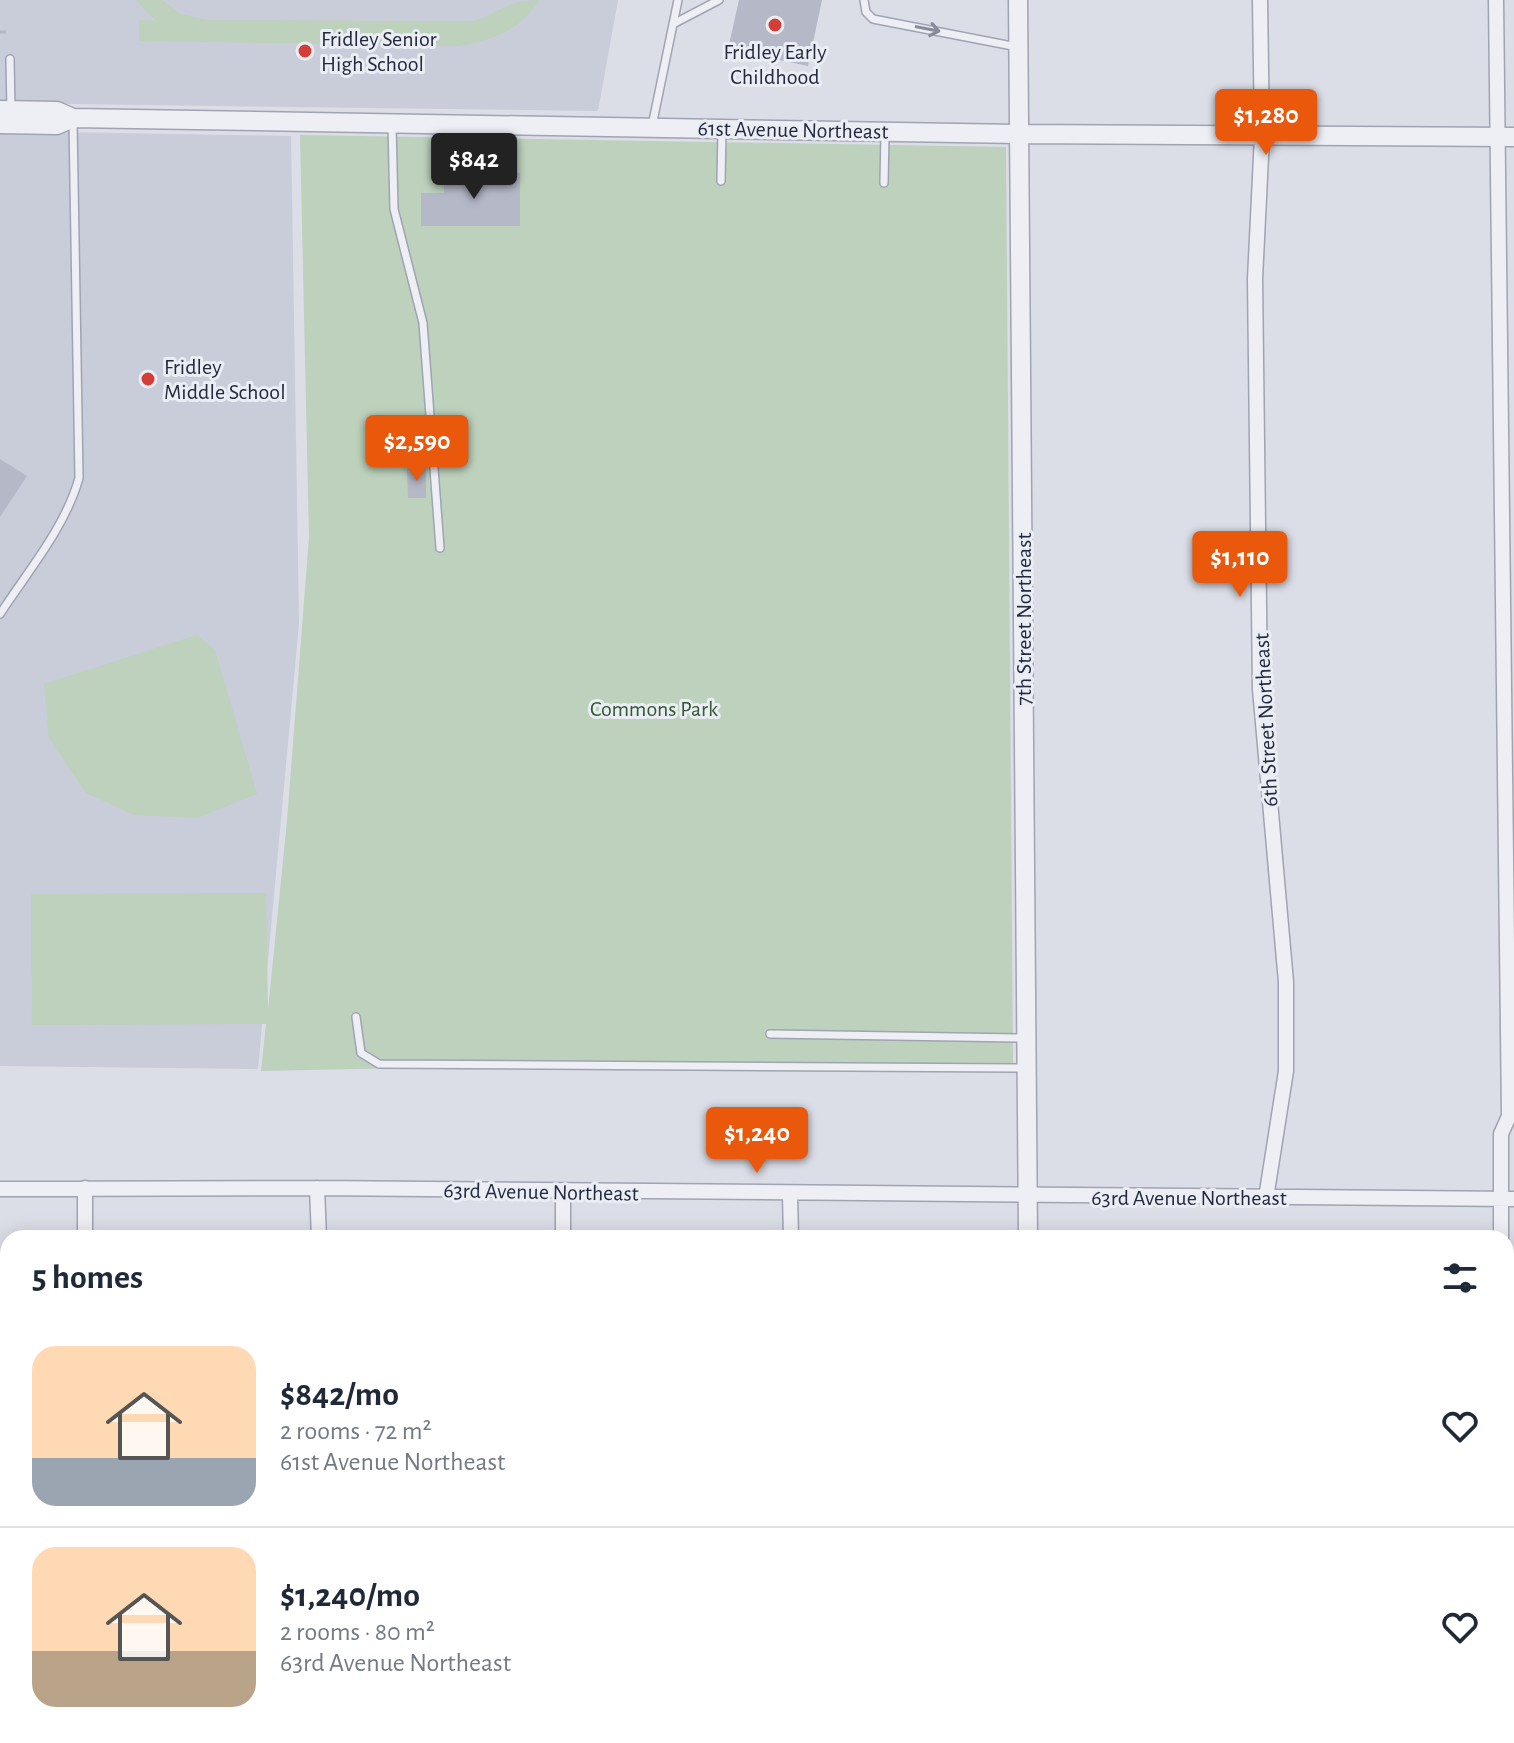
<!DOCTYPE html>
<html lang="en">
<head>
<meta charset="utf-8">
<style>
	:root { --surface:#fff; --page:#f2f2f3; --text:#1f2937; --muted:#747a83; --line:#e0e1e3; --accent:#ea580c }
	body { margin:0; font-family:"Alegreya Sans",sans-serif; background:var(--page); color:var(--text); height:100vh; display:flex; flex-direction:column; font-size:30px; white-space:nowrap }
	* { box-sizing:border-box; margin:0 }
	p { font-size:26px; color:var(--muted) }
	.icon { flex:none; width:44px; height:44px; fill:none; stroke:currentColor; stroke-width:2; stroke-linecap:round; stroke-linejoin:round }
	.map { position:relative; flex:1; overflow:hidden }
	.sheet { position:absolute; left:0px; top:1230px; width:1514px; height:514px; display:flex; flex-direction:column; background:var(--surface); border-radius:24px 24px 0 0; box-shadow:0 4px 20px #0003 }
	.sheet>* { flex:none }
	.price { position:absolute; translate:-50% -68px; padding:0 18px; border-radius:8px; background:var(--accent); color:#fff; font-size:26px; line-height:52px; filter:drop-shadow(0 2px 4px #0008) }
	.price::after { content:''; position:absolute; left:50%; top:48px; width:24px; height:18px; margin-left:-12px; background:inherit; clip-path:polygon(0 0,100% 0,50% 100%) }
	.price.selected { background:#222; color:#fff }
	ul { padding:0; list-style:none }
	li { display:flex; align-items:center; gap:24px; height:200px; padding:0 32px }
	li+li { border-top:2px solid var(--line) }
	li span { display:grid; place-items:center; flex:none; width:224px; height:160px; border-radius:24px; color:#555 }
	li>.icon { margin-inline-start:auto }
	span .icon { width:96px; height:96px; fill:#fffc; stroke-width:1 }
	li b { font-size:34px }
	h2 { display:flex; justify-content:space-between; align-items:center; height:96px; padding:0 32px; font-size:34px }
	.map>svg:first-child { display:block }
	.built { fill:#c9ccd9 }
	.green { fill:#bdd1bc }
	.building { fill:#b5b8c7 }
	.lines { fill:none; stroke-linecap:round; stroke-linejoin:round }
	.service-casing { stroke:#a0a3b1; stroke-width:10 }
	.minor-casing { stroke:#a0a3b1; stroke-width:17 }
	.tertiary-casing { stroke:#a0a3b1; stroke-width:21 }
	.path { stroke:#b5b8c1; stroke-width:3; stroke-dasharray:6 6; stroke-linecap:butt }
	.service { stroke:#eeeff5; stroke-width:7 }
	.minor { stroke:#eeeff5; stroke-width:14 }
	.tertiary { stroke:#eeeff5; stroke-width:18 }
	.oneway { stroke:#898c99 }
	.poi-dot { fill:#d53e37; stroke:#eaedf4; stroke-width:3 }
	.labels { text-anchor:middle; stroke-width:6; stroke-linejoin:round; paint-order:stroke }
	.poi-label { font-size:22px; fill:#24293d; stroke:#eaedf4; text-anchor:start }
	.street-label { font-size:22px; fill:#24293d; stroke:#eaedf4 }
	.park-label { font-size:22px; fill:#315a31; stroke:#eaedf4 }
</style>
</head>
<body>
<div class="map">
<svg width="1514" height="1743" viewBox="0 0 1514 1743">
	<rect width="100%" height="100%" fill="#dbdde7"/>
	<path class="built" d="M 0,0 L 618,0 L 598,111 L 0,103 Z
		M 0,131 L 291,136 L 299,623 L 258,1069 L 0,1066 Z
		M 1331,1736 L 1463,1737 L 1463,1743 L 1331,1743 Z"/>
	<path class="green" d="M 136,0 L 162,0 L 181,14 L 207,20 L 475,21 C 502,11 509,0 539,0 C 521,30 492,40 459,46 L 139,41 L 139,20 L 156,21 Z
		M 300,135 L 1006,147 L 1013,1064 L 550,1065 L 261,1071 L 266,1024 L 32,1025 L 31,894 L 266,893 L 268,1010 L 287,821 L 309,537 Z
		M 197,635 L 215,650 L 257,794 L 197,818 L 134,815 L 86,793 L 49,738 L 44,684 Z"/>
	<path class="building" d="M 739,0 L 822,0 L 808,66 L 728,49 Z
		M 444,173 L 520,173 L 520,226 L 421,226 L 421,193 L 444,193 Z
		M 0,459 L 27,476 L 0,517 Z
		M 426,468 L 426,498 L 408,498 L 407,469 Z"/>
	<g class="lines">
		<defs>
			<path id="service" d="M 864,0 L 866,12 L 873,19 L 1018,47
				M 673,24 L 719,0
				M 10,59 L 11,110
				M 392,125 L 394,209 L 423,323 L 440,548
				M 652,126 L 678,0
				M 721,181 L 722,130
				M 884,183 L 885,133
				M 0,614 C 28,571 65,528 79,478 L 73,121
				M 356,1017 L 361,1053 L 379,1064 L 1024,1068
				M 770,1034 L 1024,1038
				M 1260,1736 L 1260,1743
				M 1308,1743 L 1308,1736"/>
			<path id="minor" d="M 1260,0 L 1262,136 L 1255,279 L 1260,689 L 1286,982 L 1286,1071 L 1266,1198
				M 1496,0 L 1509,1116 L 1501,1134 L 1501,1238
				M 85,1188 L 85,1238
				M 317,1188 L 319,1238
				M 0,1189 L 317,1188 L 1514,1199
				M 563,1191 L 563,1238
				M 790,1194 L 791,1238
				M 90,1736 L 90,1743
				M 338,1736 L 338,1743
				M 567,1736 L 567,1743
				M 800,1743 L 826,1736
				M 1513,1743 L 1510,1331 L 1510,1306 L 1514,1297"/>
			<path id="tertiary" d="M 1018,0 L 1028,1238
				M 0,110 L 57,111 L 73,118
				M 0,124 L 57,125 L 73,118 L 1019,134 L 1514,137
				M 1039,1736 L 1039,1743"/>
		</defs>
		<use href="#service" class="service-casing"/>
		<use href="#minor" class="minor-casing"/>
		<use href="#tertiary" class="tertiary-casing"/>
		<path class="path" d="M 0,32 L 10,32"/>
		<use href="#service" class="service"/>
		<use href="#minor" class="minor"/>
		<use href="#tertiary" class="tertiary"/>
	</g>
	<defs><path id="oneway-shaft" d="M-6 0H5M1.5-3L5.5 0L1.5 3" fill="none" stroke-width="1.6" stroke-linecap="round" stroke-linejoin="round" transform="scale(2)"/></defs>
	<use class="oneway" href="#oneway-shaft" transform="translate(928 29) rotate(11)"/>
	<g class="poi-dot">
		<circle cx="775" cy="25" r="8"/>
		<circle cx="305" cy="51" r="8"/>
		<circle cx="148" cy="379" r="8"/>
	</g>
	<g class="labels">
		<g class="poi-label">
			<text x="321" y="46">Fridley Senior<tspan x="321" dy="25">High School</tspan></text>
			<text x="775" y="59" text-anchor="middle">Fridley Early<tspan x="775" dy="25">Childhood</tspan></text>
			<text x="164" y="374">Fridley<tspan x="164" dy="25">Middle School</tspan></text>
		</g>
		<g class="street-label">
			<text transform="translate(793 129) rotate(1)" y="8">61st Avenue Northeast</text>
			<text transform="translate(1023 619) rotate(-90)" y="8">7th Street Northeast</text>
			<text transform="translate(1265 720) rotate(-93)" y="8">6th Street Northeast</text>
			<text transform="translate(541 1191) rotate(1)" y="8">63rd Avenue Northeast</text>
			<text x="1189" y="1205">63rd Avenue Northeast</text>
		</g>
		<g class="park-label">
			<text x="654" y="716">Commons Park</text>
		</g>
	</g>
</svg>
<b class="price" style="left:1266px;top:157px">$1,280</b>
<b class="price selected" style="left:474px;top:201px">$842</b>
<b class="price" style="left:417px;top:483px">$2,590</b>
<b class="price" style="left:1240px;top:599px">$1,110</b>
<b class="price" style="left:757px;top:1175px">$1,240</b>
<section class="sheet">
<h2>5 homes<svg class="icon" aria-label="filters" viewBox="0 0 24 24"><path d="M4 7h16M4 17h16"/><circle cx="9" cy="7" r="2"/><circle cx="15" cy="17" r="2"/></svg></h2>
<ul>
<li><span style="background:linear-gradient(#ffd9b3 70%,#9aa5b1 0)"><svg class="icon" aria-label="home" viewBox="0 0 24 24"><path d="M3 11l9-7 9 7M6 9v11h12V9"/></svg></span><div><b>$842/mo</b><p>2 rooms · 72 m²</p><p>61st Avenue Northeast</p></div><svg class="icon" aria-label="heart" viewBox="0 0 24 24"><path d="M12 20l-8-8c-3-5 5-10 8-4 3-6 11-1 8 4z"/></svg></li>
<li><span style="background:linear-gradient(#ffd9b3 65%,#b9a48a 0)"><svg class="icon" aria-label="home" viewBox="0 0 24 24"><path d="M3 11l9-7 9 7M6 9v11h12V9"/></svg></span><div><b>$1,240/mo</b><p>2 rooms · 80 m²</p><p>63rd Avenue Northeast</p></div><svg class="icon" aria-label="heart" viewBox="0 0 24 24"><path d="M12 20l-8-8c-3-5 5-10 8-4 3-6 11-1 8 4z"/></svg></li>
</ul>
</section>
</div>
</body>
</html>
